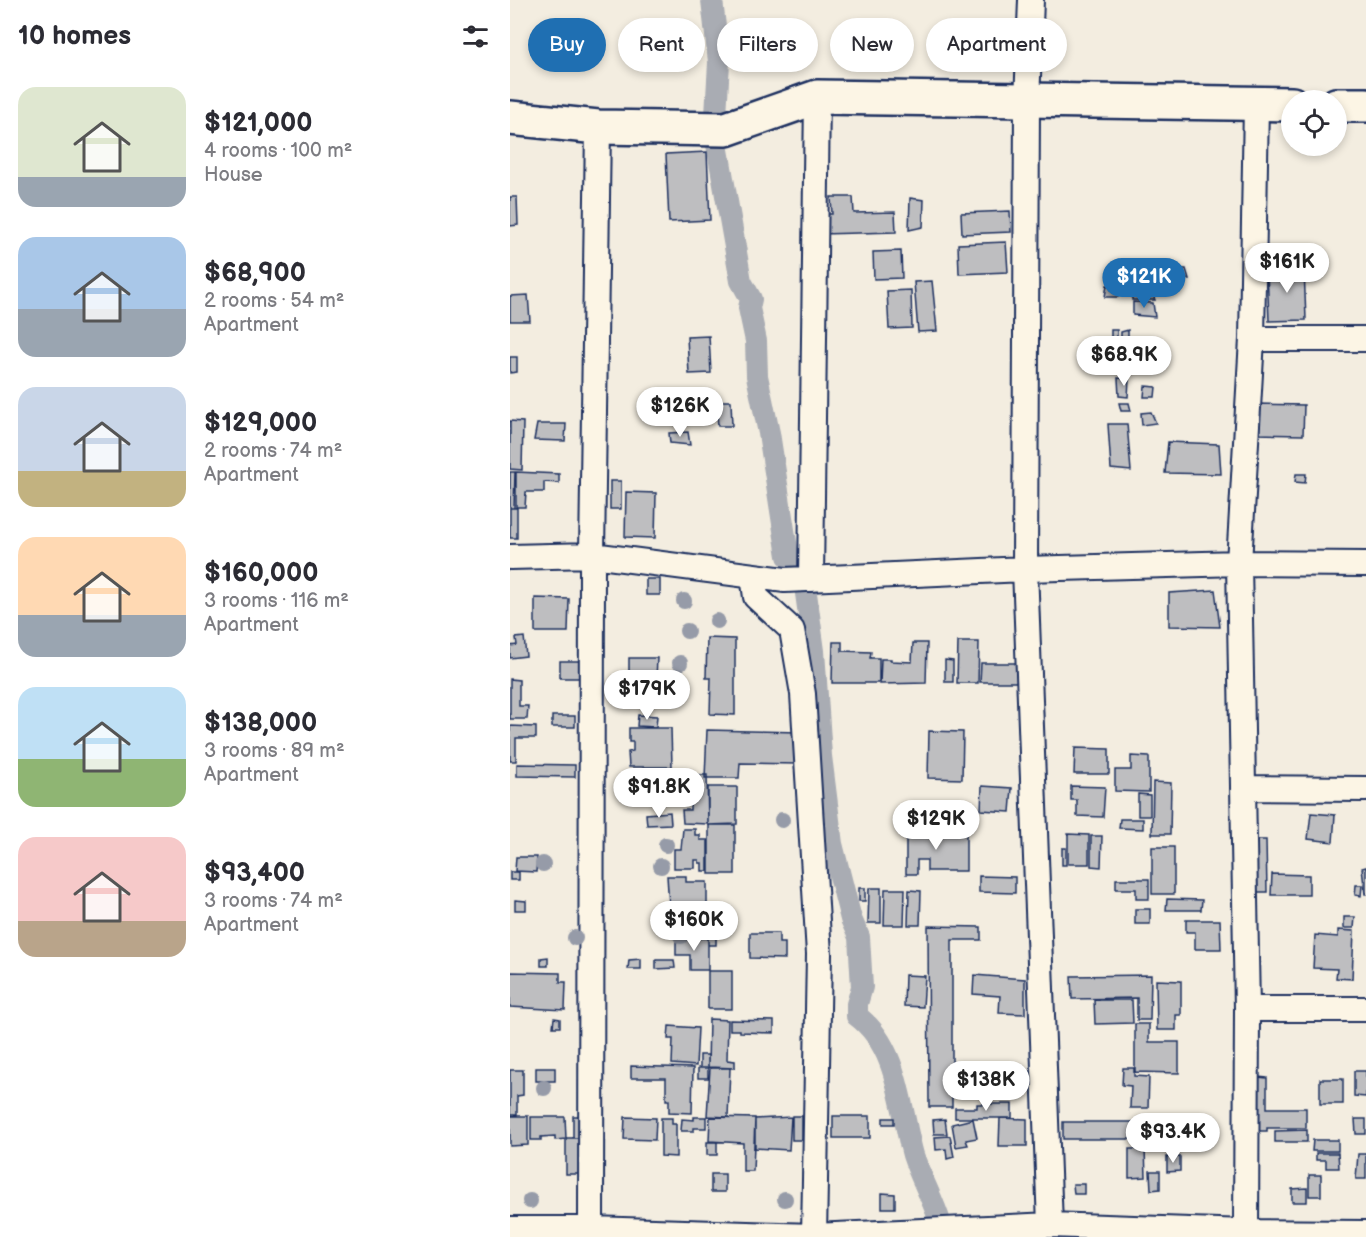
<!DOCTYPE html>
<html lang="en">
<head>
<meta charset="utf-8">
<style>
	:root { --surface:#fff; --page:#f7f7f7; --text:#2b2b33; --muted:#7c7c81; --accent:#1f6fb2 }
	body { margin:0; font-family:"Balsamiq Sans",sans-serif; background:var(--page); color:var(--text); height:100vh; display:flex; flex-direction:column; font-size:22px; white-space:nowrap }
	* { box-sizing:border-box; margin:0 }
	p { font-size:20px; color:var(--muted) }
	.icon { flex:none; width:33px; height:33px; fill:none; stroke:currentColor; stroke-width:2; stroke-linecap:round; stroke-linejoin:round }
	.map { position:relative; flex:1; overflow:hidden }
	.drawer { display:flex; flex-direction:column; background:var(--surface); width:510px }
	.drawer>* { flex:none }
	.hud { position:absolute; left:18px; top:18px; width:570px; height:54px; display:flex; gap:12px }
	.tools { position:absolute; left:771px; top:90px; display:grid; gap:12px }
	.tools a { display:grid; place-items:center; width:66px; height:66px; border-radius:50%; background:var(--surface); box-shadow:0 3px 9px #0003; font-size:30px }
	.price { position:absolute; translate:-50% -51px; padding:0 14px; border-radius:21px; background:#fff; color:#222; font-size:20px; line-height:39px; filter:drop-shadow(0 2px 3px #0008) }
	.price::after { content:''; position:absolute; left:50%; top:36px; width:18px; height:14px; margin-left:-9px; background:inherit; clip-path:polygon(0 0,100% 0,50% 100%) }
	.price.selected { background:var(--accent); color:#fff }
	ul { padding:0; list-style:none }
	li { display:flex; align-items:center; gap:18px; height:150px; padding:0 18px }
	li span { display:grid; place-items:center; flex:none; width:168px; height:120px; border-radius:18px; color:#555 }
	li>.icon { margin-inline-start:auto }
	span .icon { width:72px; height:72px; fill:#fffc; stroke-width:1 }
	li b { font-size:26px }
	h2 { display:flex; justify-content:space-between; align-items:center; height:72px; padding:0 18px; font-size:26px }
	.tag { padding:0 21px; border-radius:27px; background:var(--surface); box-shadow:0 3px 9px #0003; font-size:21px; line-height:54px }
	.tag.selected { background:var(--accent); color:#fff }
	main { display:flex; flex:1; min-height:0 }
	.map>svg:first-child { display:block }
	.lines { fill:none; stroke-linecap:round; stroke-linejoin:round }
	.canal { stroke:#a9acb3; stroke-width:22 }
	.building { fill:#bebec0; stroke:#1b2f5e; stroke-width:1.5 }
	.street-casing { stroke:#1b2f5e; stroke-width:28 }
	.secondary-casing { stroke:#1b2f5e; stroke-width:38 }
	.street { stroke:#fcf5e5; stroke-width:24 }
	.secondary { stroke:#fcf5e5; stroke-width:33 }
	.tree { fill:#969ba8 }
</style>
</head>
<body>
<main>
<section class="drawer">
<h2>10 homes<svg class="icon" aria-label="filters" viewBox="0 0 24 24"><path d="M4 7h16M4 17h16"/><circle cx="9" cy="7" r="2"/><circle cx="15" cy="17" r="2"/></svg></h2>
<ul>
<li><span style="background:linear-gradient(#dfe7d0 75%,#9aa5b1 0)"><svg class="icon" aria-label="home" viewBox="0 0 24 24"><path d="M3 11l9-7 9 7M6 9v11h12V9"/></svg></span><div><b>$121,000</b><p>4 rooms · 100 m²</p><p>House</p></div></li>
<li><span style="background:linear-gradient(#a9c7e8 60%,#9aa5b1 0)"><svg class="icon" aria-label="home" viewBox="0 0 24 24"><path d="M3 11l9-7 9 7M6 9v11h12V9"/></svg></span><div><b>$68,900</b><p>2 rooms · 54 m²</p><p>Apartment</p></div></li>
<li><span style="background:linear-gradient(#c9d6e8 70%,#c2b280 0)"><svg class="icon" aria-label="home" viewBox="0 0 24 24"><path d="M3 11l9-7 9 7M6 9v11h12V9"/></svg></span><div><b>$129,000</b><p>2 rooms · 74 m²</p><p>Apartment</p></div></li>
<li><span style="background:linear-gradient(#ffd9b3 65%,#9aa5b1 0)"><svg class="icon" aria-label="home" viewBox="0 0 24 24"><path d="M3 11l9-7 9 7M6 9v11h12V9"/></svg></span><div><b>$160,000</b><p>3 rooms · 116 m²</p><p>Apartment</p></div></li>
<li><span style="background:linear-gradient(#bfe0f5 60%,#8fb573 0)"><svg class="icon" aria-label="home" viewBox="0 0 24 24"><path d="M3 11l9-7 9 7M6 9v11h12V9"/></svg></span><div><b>$138,000</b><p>3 rooms · 89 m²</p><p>Apartment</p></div></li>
<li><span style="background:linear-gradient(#f6c9c9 70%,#b9a48a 0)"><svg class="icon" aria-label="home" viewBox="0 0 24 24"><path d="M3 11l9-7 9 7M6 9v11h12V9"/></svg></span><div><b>$93,400</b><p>3 rooms · 74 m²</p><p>Apartment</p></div></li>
</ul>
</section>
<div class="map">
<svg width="856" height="1237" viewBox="0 0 856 1237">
	<rect width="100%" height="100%" fill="#f3ede0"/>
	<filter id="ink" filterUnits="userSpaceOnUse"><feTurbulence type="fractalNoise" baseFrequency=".0167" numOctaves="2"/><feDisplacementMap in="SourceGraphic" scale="12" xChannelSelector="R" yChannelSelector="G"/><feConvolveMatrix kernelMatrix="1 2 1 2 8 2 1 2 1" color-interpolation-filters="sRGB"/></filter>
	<g filter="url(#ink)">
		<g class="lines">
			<path class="canal" d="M 202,0 L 209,62 L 205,133 L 231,281 L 241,299 L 239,308 L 246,341 L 247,376 L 259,433 L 278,556 L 288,567 L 294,579 L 304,651 L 311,756 L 322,844 L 341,919 L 349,937 L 352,987 L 347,1004 L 347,1016 C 389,1047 390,1109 403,1155 C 411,1179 424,1201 431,1225"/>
		</g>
		<path class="building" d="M 197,152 L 200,220 L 159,222 L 156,154 Z
			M 0,197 L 7,197 L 8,225 L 0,226 Z
			M 321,197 L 343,197 L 344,213 L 385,212 L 386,232 L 311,234 L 310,214 L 322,214 Z
			M 400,198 L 414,200 L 413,227 L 399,230 Z
			M 500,211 L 501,232 L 452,234 L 451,213 Z
			M 496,242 L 498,272 L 449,274 L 448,244 Z
			M 391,251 L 392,278 L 364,279 L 363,252 Z
			M 794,268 L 796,320 L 759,321 L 757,269 Z
			M 656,269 L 676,269 L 679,279 L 651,280 Z
			M 422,281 L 427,331 L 408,332 L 404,282 Z
			M 597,285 L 609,286 L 608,297 L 595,297 Z
			M 401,290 L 402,328 L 379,329 L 377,291 Z
			M 622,292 L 642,292 L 645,300 L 622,300 Z
			M 18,295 L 20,321 L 0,321 L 0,296 Z
			M 623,302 L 643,303 L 645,317 L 623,315 Z
			M 601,330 L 607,330 L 607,339 L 601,339 Z
			M 618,330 L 618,341 L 611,341 L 611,332 Z
			M 199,336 L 201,373 L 179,374 L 177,337 Z
			M 0,357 L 7,357 L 7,372 L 0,373 Z
			M 608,378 L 619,379 L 618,397 L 609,396 Z
			M 635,386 L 646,387 L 645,397 L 634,397 Z
			M 206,401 L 221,401 L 222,426 L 208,426 Z
			M 609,403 L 619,403 L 621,411 L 611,411 Z
			M 747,404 L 794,405 L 793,435 L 747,434 Z
			M 641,412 L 646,423 L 632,425 L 631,413 Z
			M 0,421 L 13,422 L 12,470 L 0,469 Z
			M 27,424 L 56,424 L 55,441 L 24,440 Z
			M 598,424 L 617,424 L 621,471 L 601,469 Z
			M 178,432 L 180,445 L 160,443 L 159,433 Z
			M 658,442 L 709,444 L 711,474 L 655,473 Z
			M 0,472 L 5,472 L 4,508 L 0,508 Z
			M 6,472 L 49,474 L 49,483 L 34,482 L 34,492 L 16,492 L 15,507 L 6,507 Z
			M 786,474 L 796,474 L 795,483 L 785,482 Z
			M 100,481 L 111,481 L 111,509 L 100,509 Z
			M 116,492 L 146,493 L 145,538 L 115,537 Z
			M 0,508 L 7,508 L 7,538 L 0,538 Z
			M 136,579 L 150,579 L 150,595 L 136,595 Z
			M 705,590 L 710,627 L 659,626 L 659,593 Z
			M 25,598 L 59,599 L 58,632 L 25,632 Z
			M 14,637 L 16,656 L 0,658 L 0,646 L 7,645 L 6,638 Z
			M 197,638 L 225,639 L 225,715 L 200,714 L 201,678 L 196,678 Z
			M 323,642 L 332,642 L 332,651 L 361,652 L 360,658 L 369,658 L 369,683 L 322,683 Z
			M 448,642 L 469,642 L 468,683 L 447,683 Z
			M 403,643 L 417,643 L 416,683 L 370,684 L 371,659 L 381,659 L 381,661 L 402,662 Z
			M 119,658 L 147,658 L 146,679 L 119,679 Z
			M 435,660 L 443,661 L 443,682 L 435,682 Z
			M 50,661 L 75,661 L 74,678 L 50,678 Z
			M 471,663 L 509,663 L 508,682 L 470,682 Z
			M 0,679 L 9,680 L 9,706 L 18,706 L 17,719 L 0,719 Z
			M 128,715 L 147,716 L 146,727 L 127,726 Z
			M 42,716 L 65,716 L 65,727 L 42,727 Z
			M 0,726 L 26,727 L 26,738 L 6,738 L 6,761 L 0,761 Z
			M 119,728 L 161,728 L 162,767 L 119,767 L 118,752 L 123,751 L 123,742 L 119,742 Z
			M 197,730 L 288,732 L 287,764 L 230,763 L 229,778 L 195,778 Z
			M 419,731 L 453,732 L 452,779 L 418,778 Z
			M 565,748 L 599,749 L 599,774 L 564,774 Z
			M 621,756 L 639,757 L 639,792 L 605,791 L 605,770 L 621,770 Z
			M 7,764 L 65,765 L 65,777 L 7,776 Z
			M 145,775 L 177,775 L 177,791 L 145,792 Z
			M 178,775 L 197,775 L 198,824 L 173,823 L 172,810 L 180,810 L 180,798 L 183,798 L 183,786 L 178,786 Z
			M 643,782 L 661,783 L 660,834 L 642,834 Z
			M 472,786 L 502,788 L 500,812 L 471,810 Z
			M 561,786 L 595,787 L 593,817 L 567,816 L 567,800 L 561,800 Z
			M 198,787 L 227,787 L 227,824 L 198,825 Z
			M 628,794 L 640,795 L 640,816 L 628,816 Z
			M 160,812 L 161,824 L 137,825 L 136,814 Z
			M 801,813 L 825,815 L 823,842 L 798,839 Z
			M 610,819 L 633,819 L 633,829 L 609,828 Z
			M 199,825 L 225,825 L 225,874 L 199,874 Z
			M 173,829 L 185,829 L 185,835 L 190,835 L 190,840 L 198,840 L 198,871 L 192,871 L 192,863 L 189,863 L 189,860 L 185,860 L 185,868 L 164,868 L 164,849 L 171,849 Z
			M 396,831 L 456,831 L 456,871 L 417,871 L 417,860 L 407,860 L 407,874 L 396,874 Z
			M 558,834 L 579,835 L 579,864 L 558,864 Z
			M 581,836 L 592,836 L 591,867 L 581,866 Z
			M 746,840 L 756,840 L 757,892 L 747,892 Z
			M 642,847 L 664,847 L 664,894 L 642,894 Z
			M 552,848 L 556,848 L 556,865 L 552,865 Z
			M 6,857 L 27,857 L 26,872 L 5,871 Z
			M 856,867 L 856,894 L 855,894 L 852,868 Z
			M 0,872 L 9,872 L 9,880 L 0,880 Z
			M 762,874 L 799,875 L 799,895 L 761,895 Z
			M 157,876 L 176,876 L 176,882 L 197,882 L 197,920 L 160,920 Z
			M 469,876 L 505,877 L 505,893 L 469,892 Z
			M 606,879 L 639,879 L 639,899 L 626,899 L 626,889 L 606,889 Z
			M 846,885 L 852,885 L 851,896 L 845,895 Z
			M 349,888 L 355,888 L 355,901 L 349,901 Z
			M 359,888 L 371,888 L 371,923 L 358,923 Z
			M 375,889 L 395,889 L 394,925 L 374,925 Z
			M 399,890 L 411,891 L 410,925 L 398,925 Z
			M 657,899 L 692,900 L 691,910 L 656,910 Z
			M 5,900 L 16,901 L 16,910 L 5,910 Z
			M 625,909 L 640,909 L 640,924 L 625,924 Z
			M 834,917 L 845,917 L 844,928 L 834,928 Z
			M 676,920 L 710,920 L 711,949 L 685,949 L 685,932 L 676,932 Z
			M 181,923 L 196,923 L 196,932 L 181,932 Z
			M 168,924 L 177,924 L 177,934 L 168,934 Z
			M 418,926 L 471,927 L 471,940 L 442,940 L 442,1107 L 419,1107 Z
			M 828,930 L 844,931 L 842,979 L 826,978 L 827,969 L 803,968 L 805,935 L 828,937 Z
			M 240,933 L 269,933 L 269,943 L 275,943 L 275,959 L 240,958 Z
			M 198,935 L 206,936 L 206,945 L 198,945 Z
			M 166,938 L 198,938 L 198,970 L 180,970 L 180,955 L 166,955 Z
			M 38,957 L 38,966 L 31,966 L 31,958 Z
			M 131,959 L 131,969 L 118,969 L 119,960 Z
			M 146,960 L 164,960 L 165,968 L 146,969 Z
			M 198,971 L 222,971 L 222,1009 L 198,1009 Z
			M 0,972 L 50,973 L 50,982 L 56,982 L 55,1010 L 0,1007 Z
			M 395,975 L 415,976 L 413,1007 L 394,1006 Z
			M 464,975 L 515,979 L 515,1014 L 489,1013 L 490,996 L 463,994 Z
			M 641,975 L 640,1020 L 627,1020 L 627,998 L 562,999 L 561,976 Z
			M 646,980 L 671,981 L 671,1015 L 666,1015 L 666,1030 L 647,1030 Z
			M 584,1000 L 622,1000 L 623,1023 L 585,1024 Z
			M 44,1018 L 50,1019 L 50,1027 L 43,1027 Z
			M 199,1019 L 218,1020 L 217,1060 L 225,1061 L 225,1068 L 198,1067 Z
			M 220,1020 L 264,1021 L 264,1033 L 230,1032 L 230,1030 L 220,1030 Z
			M 625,1024 L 639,1024 L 639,1042 L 669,1042 L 669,1073 L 625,1072 Z
			M 159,1026 L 188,1028 L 186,1066 L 162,1064 L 163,1039 L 158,1039 Z
			M 190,1055 L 198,1055 L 198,1068 L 190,1068 Z
			M 121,1066 L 183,1068 L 182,1113 L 159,1112 L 159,1100 L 156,1100 L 156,1078 L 121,1078 Z
			M 26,1068 L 45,1068 L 45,1081 L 26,1081 Z
			M 188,1068 L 198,1068 L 198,1078 L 188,1078 Z
			M 200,1068 L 220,1068 L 218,1117 L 197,1116 Z
			M 613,1068 L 624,1068 L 624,1076 L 639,1077 L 638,1108 L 620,1108 L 621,1086 L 612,1085 Z
			M 0,1070 L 13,1070 L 13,1095 L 7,1096 L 7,1115 L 0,1115 Z
			M 844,1071 L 856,1071 L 856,1097 L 844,1096 Z
			M 748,1077 L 757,1078 L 757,1108 L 796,1108 L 796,1128 L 757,1128 L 757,1131 L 748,1131 Z
			M 810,1079 L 833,1079 L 833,1104 L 810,1104 Z
			M 467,1104 L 502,1104 L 502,1118 L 445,1118 L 445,1108 L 467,1108 Z
			M 0,1116 L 18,1116 L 18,1145 L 0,1146 Z
			M 63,1116 L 70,1116 L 70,1138 L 63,1138 Z
			M 282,1116 L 292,1116 L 292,1140 L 282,1140 Z
			M 323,1116 L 360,1116 L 360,1138 L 323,1138 Z
			M 21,1117 L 55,1117 L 56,1139 L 45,1140 L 45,1136 L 31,1137 L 31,1140 L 21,1140 Z
			M 115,1117 L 146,1118 L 145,1140 L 114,1139 Z
			M 184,1117 L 196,1117 L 196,1128 L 184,1128 L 184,1131 L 171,1131 L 172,1119 L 184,1120 Z
			M 200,1117 L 245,1118 L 243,1171 L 233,1171 L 233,1143 L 199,1141 Z
			M 281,1117 L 279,1150 L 245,1148 L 245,1119 Z
			M 151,1118 L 162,1118 L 162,1124 L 166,1124 L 166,1157 L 151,1156 Z
			M 373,1118 L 384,1118 L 384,1124 L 373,1124 Z
			M 490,1118 L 517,1119 L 517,1146 L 489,1146 Z
			M 435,1119 L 437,1134 L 424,1134 L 423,1120 Z
			M 463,1119 L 467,1138 L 456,1140 L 458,1145 L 446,1147 L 442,1124 Z
			M 845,1119 L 856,1119 L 856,1134 L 846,1134 Z
			M 553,1122 L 641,1122 L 641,1139 L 553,1139 Z
			M 797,1130 L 797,1142 L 765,1142 L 765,1131 Z
			M 440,1136 L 444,1157 L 437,1159 L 436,1149 L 426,1150 L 425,1137 Z
			M 56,1138 L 70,1138 L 69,1174 L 56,1174 Z
			M 803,1140 L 828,1140 L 828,1151 L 802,1151 Z
			M 197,1142 L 207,1142 L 207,1155 L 197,1155 Z
			M 619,1149 L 635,1149 L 636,1177 L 619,1178 Z
			M 806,1153 L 828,1153 L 829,1168 L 816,1168 L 816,1160 L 806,1160 Z
			M 848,1154 L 856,1154 L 856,1179 L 846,1179 Z
			M 657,1157 L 670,1157 L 670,1171 L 657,1172 Z
			M 640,1171 L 650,1171 L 650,1189 L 641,1190 Z
			M 201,1174 L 215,1174 L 215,1192 L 201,1192 Z
			M 799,1175 L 811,1175 L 811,1196 L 799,1196 Z
			M 563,1184 L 574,1184 L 574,1194 L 564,1194 Z
			M 797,1188 L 797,1202 L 782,1202 L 782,1189 Z
			M 372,1193 L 385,1194 L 385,1208 L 372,1208 Z"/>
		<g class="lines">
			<defs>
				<path id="street" d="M 521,0 L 517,102 L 515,569 L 540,1225
					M 742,339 L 856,339
					M 0,557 L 82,555 L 275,580 L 515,569 L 729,563 L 856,564
					M 243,576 L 246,597 L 282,630 L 293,694 L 309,954 L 304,1237
					M 301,579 L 307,97
					M 733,788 L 856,789
					M 737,1009 L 856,1009
					M 0,1229 L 81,1229 L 304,1236 L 540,1225 L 736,1232 L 856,1233
					M 81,1237 L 82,555 L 88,127
					M 736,1237 L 737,1009 L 729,563 L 742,339 L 746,104"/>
				<path id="secondary" d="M 826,105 L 856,105
					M 0,118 L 88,127 L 216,129 L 307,97 L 782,104"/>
			</defs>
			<use href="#street" class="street-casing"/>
			<use href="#secondary" class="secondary-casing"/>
			<use href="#street" class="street"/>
			<use href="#secondary" class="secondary"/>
		</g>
		<g class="tree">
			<circle cx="174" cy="601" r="8"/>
			<circle cx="207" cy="621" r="8"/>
			<circle cx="177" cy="631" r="8"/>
			<circle cx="170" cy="663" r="8"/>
			<circle cx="272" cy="820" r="8"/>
			<circle cx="156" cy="845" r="8"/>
			<circle cx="33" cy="864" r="8"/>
			<circle cx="151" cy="866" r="8"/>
			<circle cx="171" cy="936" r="8"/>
			<circle cx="65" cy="938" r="8"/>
			<circle cx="34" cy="1088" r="8"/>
			<circle cx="275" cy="1199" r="8"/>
			<circle cx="20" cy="1201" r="8"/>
		</g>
	</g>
</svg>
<div class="tools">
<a><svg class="icon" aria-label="locate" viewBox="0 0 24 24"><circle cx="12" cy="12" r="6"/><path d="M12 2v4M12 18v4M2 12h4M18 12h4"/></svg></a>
</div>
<b class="price" style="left:777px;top:294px">$161K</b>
<b class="price selected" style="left:634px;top:309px">$121K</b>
<b class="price" style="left:614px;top:387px">$68.9K</b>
<b class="price" style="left:170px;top:438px">$126K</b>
<b class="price" style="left:137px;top:721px">$179K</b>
<b class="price" style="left:149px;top:819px">$91.8K</b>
<b class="price" style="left:426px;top:851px">$129K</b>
<b class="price" style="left:184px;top:952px">$160K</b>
<b class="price" style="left:476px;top:1112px">$138K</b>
<b class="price" style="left:663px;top:1164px">$93.4K</b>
<div class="hud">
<a class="tag selected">Buy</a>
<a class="tag">Rent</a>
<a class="tag">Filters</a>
<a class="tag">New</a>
<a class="tag">Apartment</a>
</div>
</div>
</main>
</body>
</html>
